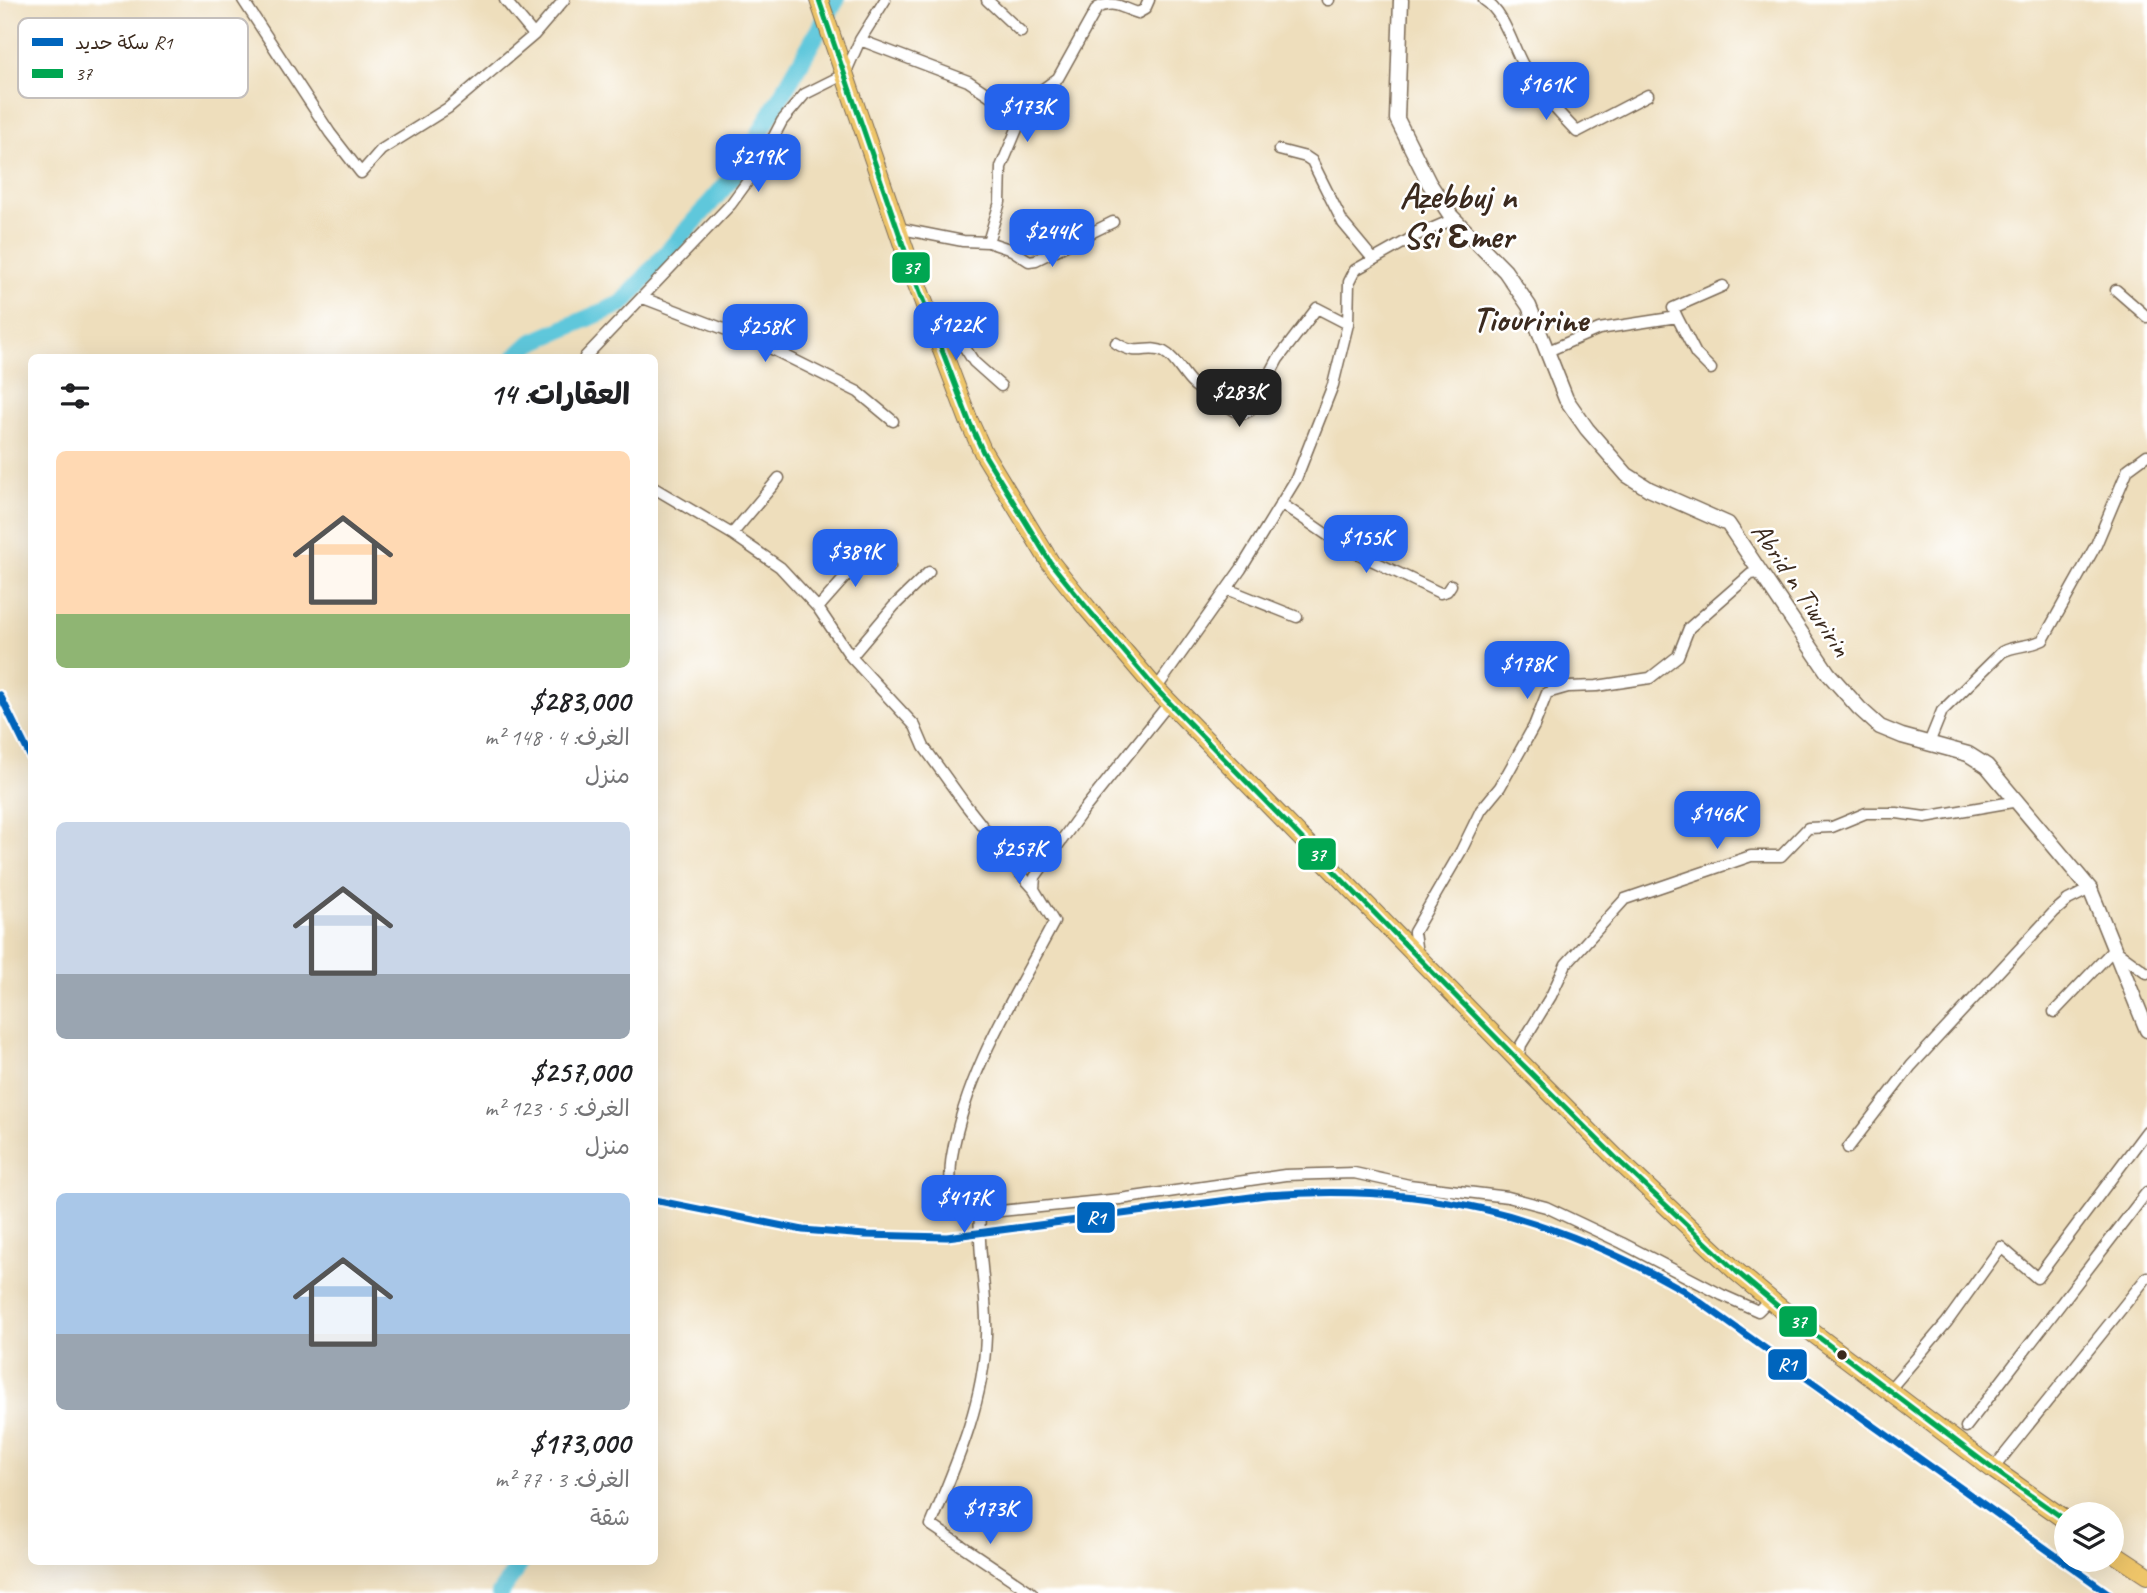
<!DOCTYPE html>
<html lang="ar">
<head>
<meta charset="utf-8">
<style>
	:root { --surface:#fff; --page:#f2f2f2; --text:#202124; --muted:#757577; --accent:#2563eb }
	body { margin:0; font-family:Caveat,"Playpen Sans Arabic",sans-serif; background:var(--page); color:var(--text); direction:rtl; height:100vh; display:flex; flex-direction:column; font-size:26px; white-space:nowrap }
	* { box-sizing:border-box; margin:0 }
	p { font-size:23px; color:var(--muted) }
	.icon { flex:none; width:38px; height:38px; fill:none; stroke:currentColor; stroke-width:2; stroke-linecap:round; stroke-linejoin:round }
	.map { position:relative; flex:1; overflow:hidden; direction:ltr }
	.drawer { position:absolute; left:28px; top:354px; width:630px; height:1211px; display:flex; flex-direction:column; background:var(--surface); border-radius:10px; box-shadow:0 7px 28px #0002; direction:rtl }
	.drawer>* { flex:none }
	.buttons { position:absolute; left:2054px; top:1502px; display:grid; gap:14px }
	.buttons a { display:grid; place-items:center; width:70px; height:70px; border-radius:50%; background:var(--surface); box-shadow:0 7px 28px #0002; font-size:35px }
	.price { position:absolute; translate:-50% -60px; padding:0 16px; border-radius:14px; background:var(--accent); color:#fff; font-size:23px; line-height:46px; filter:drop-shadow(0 2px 4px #0008) }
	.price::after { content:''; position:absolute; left:50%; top:42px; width:21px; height:16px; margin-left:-10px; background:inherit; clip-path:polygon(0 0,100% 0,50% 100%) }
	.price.on { background:#222; color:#fff }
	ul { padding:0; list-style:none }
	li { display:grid; align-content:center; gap:14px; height:371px; padding:0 28px }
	li span { display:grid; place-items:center; height:217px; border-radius:10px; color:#555 }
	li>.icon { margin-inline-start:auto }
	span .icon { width:126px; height:126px; fill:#fffc; stroke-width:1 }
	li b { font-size:30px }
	h2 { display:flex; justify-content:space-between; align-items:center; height:84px; padding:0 28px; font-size:30px }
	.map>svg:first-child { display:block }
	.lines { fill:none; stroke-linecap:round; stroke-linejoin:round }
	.river { stroke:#5fc7db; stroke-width:18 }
	.minor-casing { stroke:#7a6955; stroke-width:13 }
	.tertiary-casing { stroke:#7a6955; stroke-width:17 }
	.primary-casing { stroke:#7a6955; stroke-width:20 }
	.minor { stroke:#fff; stroke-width:10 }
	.tertiary { stroke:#fff; stroke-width:14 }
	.primary { stroke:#eec569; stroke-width:18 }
	.bus-1-casing { stroke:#fff; stroke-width:10 }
	.bus-1 { stroke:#00a651; stroke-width:5 }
	.rail-1-casing { stroke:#fff; stroke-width:12 }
	.rail-1 { stroke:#0065bd; stroke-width:7 }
	.bus-dot { fill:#3b2a1e; stroke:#fff; stroke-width:2.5 }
	.labels { text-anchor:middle; stroke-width:5; stroke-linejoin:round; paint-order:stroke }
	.street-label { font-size:28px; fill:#3b2a1e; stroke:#fff }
	.district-label { font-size:35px; font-weight:bold; fill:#3b2a1e; stroke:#fff }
	.key { fill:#fff; stroke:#c4bfbc; stroke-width:2 }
	.key-label { font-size:19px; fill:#3b2a1e }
	.line-badge { stroke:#fff; stroke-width:2.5 }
	.badge-label { font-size:19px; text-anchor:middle; font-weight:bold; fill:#fff }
</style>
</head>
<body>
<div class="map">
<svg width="2147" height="1593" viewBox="0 0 2147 1593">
	<rect width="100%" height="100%" fill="#fff"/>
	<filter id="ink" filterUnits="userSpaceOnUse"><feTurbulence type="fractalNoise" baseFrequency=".0143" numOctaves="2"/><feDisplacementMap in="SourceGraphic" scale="14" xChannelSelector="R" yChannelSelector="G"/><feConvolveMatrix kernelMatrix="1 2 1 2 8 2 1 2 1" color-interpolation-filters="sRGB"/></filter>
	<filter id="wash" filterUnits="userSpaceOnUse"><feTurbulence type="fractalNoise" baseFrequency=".00686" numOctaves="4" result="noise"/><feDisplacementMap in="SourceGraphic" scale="28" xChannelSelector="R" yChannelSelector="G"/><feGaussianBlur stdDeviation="1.57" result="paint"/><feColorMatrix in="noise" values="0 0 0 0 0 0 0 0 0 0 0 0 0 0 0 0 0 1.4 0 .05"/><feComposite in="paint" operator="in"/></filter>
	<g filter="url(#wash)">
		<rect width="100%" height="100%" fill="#eedebc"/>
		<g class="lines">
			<path class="river" d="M 516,357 L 531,343 L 623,303 L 739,170 L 836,0
				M 500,1593 L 522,1561"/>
		</g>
	</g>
	<g filter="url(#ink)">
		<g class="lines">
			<defs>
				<path id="minor" d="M 243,0 L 330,133 L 361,173 L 381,150 L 448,108 L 534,35 L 564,0
					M 505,0 L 534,35
					M 987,0 L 1021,32
					M 1327,0 L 1329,0
					M 1484,0 C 1504,12 1512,45 1523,65 C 1537,90 1557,111 1577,132 L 1648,95
					M 860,40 L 968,81 L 1022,117
					M 1279,150 L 1306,157 L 1312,161 L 1343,223 L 1373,259
					M 897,228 L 963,241 L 988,242 L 1000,202 L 1001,167 L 1022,117 L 1039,92 L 1058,78 L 1097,8 C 1116,0 1121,8 1138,13 L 1145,9 L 1149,0
					M 988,242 L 1012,250 L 1029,261 L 1036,260 L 1113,222
					M 2116,290 L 2147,317
					M 643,298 L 758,342 L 858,392 L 893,421
					M 931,317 L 958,337 L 974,362 L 1001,386
					M 1677,317 L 1673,308 L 1723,286
					M 1116,343 C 1138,358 1149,344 1164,352 C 1176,358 1183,376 1194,385 C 1207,395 1223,403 1237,412 L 1245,413 L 1251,410 L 1278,359 L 1317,308 L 1348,324
					M 1548,351 L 1599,329 L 1677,317 L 1696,354 L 1711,369
					M 585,357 L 731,204 L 758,167 L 782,121 L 805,94 L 845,74 L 860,40 L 885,0
					M 654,488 L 732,534 L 780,567 L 818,608 L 851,657 L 915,726 L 924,747 L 965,804 L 1017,870 L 1034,889
					M 1282,504 L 1346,548 L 1440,593 L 1447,591 L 1451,585
					M 732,534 L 779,478
					M 1227,589 L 1297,617
					M 818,608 L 856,565 L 864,563 L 890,567
					M 851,657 L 894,606 L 929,572
					M 1156,689 L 1241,569 L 1296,479 L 1333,385 L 1348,324 L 1349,282 L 1355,270 L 1417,235 L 1454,219
					M 1170,702 L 1082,812 L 1035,877 L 1034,889 L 1054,922 C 1015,996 966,1072 952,1156 C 949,1171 951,1188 950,1204 L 963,1210 L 980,1213 L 1120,1199 L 1285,1175 L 1354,1173 L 1409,1185 L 1508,1197 L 1546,1207 L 1622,1243 L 1722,1295 L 1758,1311 L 1770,1299
					M 1929,743 L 1942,711 L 2002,652 C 2015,645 2029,647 2043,640 L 2096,545 L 2128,469 L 2147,455
					M 1417,954 L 1414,932 L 1461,851 L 1481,810 L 1500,787 L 1534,726 L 1547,693 L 1568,687 L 1597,686 L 1650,678 L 1678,656 L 1689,628 L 1751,574 L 1759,573
					M 2054,1012 L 2114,949 L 2147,973
					M 1518,1060 L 1521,1045 L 1551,996 L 1566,964 L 1625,899 L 1751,856 L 1781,856 L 1808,828 L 1832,827 L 1866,813 L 1897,813 L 1925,817 L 2018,801
					M 1848,1148 L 1911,1066 L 2054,912 L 2068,900 L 2090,889
					M 980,1213 C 977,1253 988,1295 986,1336 C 984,1402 956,1465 931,1525 L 1032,1593
					M 1890,1389 L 1947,1322 L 2001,1247 L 2037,1278 L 2147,1131
					M 1966,1427 L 2147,1192
					M 1993,1469 L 2147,1277"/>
				<path id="tertiary" d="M 1401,0 L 1397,119 L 1429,183 L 1451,216 L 1505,271 L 1529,306 L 1566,399 L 1587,429 L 1627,475 L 1649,489 L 1728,524 L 1828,673 L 1859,708 L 1880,727 L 1902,736 L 1968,754 L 1987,766 L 2090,889 L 2147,1030"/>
				<path id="primary" d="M 819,0 L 913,274 L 969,421 L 983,452 L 1050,562 L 1087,608 L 1156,689 L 1518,1060 L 1619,1161 L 1737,1272 L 1780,1308 L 1993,1469 L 2067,1521
					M 2112,1552 L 2147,1575"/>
			</defs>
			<use href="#minor" class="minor-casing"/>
			<use href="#tertiary" class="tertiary-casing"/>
			<use href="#primary" class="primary-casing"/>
			<use href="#minor" class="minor"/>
			<use href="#tertiary" class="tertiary"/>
			<use href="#primary" class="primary"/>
			<defs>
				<path id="bus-1" d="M 819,0 L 913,274 L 969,421 L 983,452 L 1050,562 L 1087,608 L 1156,689 L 1518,1060 L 1619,1161 L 1737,1272 L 1780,1308 L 1993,1469 L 2067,1521"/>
			</defs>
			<use href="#bus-1" class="bus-1-casing"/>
			<use href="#bus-1" class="bus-1"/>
			<defs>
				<path id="rail-1" d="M 0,695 L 32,760
					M 654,1200 L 803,1230 L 865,1235 L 947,1237 L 1266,1195 C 1424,1183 1546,1212 1683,1290 L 2108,1593"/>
			</defs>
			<use href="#rail-1" class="rail-1-casing"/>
			<use href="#rail-1" class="rail-1"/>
		</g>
	</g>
	<circle class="bus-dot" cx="1842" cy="1355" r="6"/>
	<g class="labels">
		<g class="street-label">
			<text transform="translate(1802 589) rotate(56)" y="10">Abrid n Tiwririn</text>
		</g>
		<g class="district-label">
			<text x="1458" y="208">Aẓebbuj n<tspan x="1458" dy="40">Ssi Ɛmer</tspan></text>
			<text x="1530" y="331">Tiouririne</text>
		</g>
	</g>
	<rect x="18" y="18" width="230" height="80" rx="10" class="key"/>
	<rect x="32" y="38" width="31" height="8" fill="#0065bd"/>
	<rect x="32" y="69" width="31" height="9" fill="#00a651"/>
	<g class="key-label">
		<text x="75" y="49">سكة حديد R1</text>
		<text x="75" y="80">37</text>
	</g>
	<g class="line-badge">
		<rect x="891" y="251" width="40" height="33" rx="7" fill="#00a651"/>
		<rect x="1297" y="837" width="40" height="34" rx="7" fill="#00a651"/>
		<rect x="1076" y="1201" width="40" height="33" rx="7" fill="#0065bd"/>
		<rect x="1778" y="1305" width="40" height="33" rx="7" fill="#00a651"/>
		<rect x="1767" y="1348" width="41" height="33" rx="7" fill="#0065bd"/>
	</g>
	<g class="badge-label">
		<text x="911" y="274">37</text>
		<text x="1317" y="861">37</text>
		<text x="1096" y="1224">R1</text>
		<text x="1798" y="1328">37</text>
		<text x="1787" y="1371">R1</text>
	</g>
</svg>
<div class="buttons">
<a><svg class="icon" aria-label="layers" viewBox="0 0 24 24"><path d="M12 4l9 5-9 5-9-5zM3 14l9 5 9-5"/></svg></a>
</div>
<b class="price" style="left:1546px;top:122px">$161K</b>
<b class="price" style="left:1027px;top:144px">$173K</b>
<b class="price" style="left:758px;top:194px">$219K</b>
<b class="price" style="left:1052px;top:269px">$244K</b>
<b class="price" style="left:956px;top:362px">$122K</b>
<b class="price" style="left:765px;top:364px">$258K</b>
<b class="price on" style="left:1239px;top:429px">$283K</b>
<b class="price" style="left:1366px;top:575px">$155K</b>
<b class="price" style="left:855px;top:589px">$389K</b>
<b class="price" style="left:1527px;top:701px">$178K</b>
<b class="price" style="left:1717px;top:851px">$146K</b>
<b class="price" style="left:1019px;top:886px">$257K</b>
<b class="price" style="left:964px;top:1235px">$417K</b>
<b class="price" style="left:990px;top:1546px">$173K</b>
<section class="drawer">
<h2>العقارات: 14<svg class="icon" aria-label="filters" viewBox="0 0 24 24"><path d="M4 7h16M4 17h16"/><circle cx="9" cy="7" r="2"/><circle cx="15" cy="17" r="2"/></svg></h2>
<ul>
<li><span style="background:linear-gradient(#ffd9b3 75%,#8fb573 0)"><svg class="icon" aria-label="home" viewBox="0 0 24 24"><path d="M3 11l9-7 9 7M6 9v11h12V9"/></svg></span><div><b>$283,000</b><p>الغرف: 4 · 148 m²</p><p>منزل</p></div></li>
<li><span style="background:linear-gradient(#c9d6e8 70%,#9aa5b1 0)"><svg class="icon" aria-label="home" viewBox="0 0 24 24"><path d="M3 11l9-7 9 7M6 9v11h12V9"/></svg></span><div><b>$257,000</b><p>الغرف: 5 · 123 m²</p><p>منزل</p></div></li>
<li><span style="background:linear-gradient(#a9c7e8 65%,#9aa5b1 0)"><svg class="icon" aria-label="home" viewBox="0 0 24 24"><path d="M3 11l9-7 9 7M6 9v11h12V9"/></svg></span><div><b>$173,000</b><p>الغرف: 3 · 77 m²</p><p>شقة</p></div></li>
</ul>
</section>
</div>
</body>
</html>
